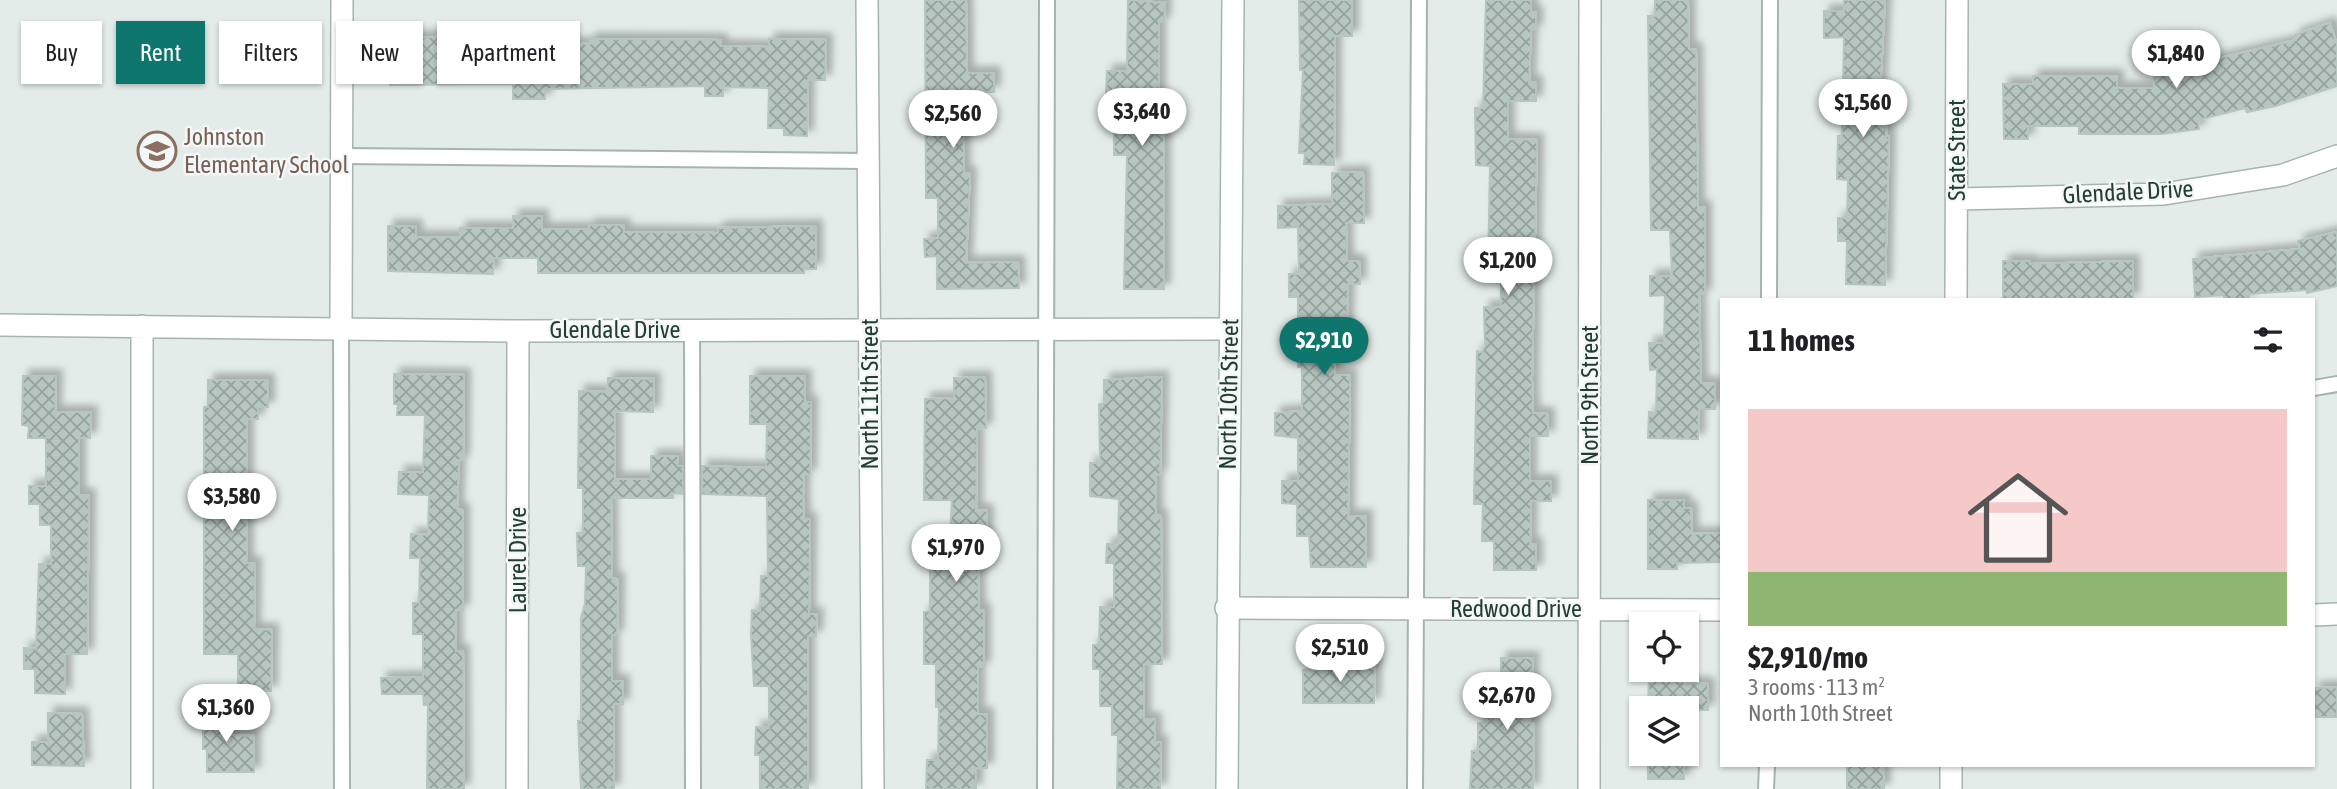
<!DOCTYPE html>
<html lang="en">
<head>
<meta charset="utf-8">
<style>
	:root { --surface:#fff; --page:#f6f6f6; --text:#202124; --muted:#757577; --line:#e0e0e0; --accent:#0f766e }
	body { margin:0; font-family:"Asap Condensed",sans-serif; background:var(--page); color:var(--text); height:100vh; display:flex; flex-direction:column; font-size:26px; white-space:nowrap }
	* { box-sizing:border-box; margin:0 }
	p { font-size:23px; color:var(--muted) }
	.icon { flex:none; width:38px; height:38px; fill:none; stroke:currentColor; stroke-width:2; stroke-linecap:round; stroke-linejoin:round }
	.map { position:relative; flex:1; overflow:hidden }
	.side { position:absolute; left:1720px; top:298px; width:595px; height:469px; display:flex; flex-direction:column; background:var(--surface); border-radius:0px; box-shadow:0 2px 5px #0004 }
	.side>* { flex:none }
	.top-card { position:absolute; left:21px; top:21px; width:665px; height:63px; display:flex; gap:14px }
	.buttons { position:absolute; left:1629px; top:612px; display:grid; gap:14px }
	.buttons a { display:grid; place-items:center; width:70px; height:70px; border-radius:0px; background:var(--surface); box-shadow:0 2px 5px #0004; font-size:35px }
	.price { position:absolute; translate:-50% -60px; padding:0 16px; border-radius:24px; background:#fff; color:#222; font-size:23px; line-height:46px; filter:drop-shadow(0 2px 4px #0008) }
	.price::after { content:''; position:absolute; left:50%; top:42px; width:21px; height:16px; margin-left:-10px; background:inherit; clip-path:polygon(0 0,100% 0,50% 100%) }
	.price.active { background:var(--accent); color:#fff }
	ul { padding:0; list-style:none }
	li { display:grid; align-content:center; gap:14px; height:371px; padding:0 28px }
	li+li { border-top:2px solid var(--line) }
	li span { display:grid; place-items:center; height:217px; border-radius:0px; color:#555 }
	li>.icon { margin-inline-start:auto }
	span .icon { width:126px; height:126px; fill:#fffc; stroke-width:1 }
	li b { font-size:30px }
	h2 { display:flex; justify-content:space-between; align-items:center; height:84px; padding:0 28px; font-size:30px }
	.tag { padding:0 24px; border-radius:0px; background:var(--surface); box-shadow:0 2px 5px #0004; font-size:24px; line-height:63px }
	.tag.active { background:var(--accent); color:#fff }
	.map>svg:first-child { display:block }
	.building { fill:url(#building-cross-hatch); stroke:#b5c5bf; stroke-width:2; filter:url(#shadow) }
	.lines { fill:none; stroke-linecap:round; stroke-linejoin:round }
	.service-casing { stroke:#a6b4af; stroke-width:18 }
	.minor-casing { stroke:#a6b4af; stroke-width:24 }
	.secondary-casing { stroke:#a2b7b0; stroke-width:24 }
	.service { stroke:#fff; stroke-width:14 }
	.minor { stroke:#fff; stroke-width:21 }
	.secondary { stroke:#fff; stroke-width:21 }
	.labels { text-anchor:middle; stroke-width:5; stroke-linejoin:round; paint-order:stroke }
	.education-label { font-size:24px; fill:#785e54; stroke:#f3f8f6; text-anchor:start }
	.street-label { font-size:24px; fill:#243c36; stroke:#f3f8f6 }
</style>
</head>
<body>
<div class="map">
<svg width="2337" height="789" viewBox="0 0 2337 789">
	<defs>
		<pattern id="building-cross-hatch" width="8" height="8" patternUnits="userSpaceOnUse" patternTransform="scale(1.75)"><rect width="8" height="8" fill="#b8c6c1"/><path d="M0 0l8 8M0 8l8-8" fill="none" stroke="#95a29e"/></pattern>
		<filter id="shadow"><feDropShadow dx="6" dy="-6" stdDeviation="3.5" flood-color="#0004"/></filter>
	</defs>
	<rect width="100%" height="100%" fill="#e3ece8"/>
	<path class="building" d="M 925,0 L 966,0 L 967,73 L 994,73 L 994,92 L 964,92 L 964,173 L 970,173 L 966,263 L 1018,262 L 1019,288 L 937,289 L 937,256 L 925,257 L 924,239 L 938,238 L 938,198 L 926,198 Z
		M 1128,0 L 1165,3 L 1164,22 L 1159,22 L 1159,121 L 1164,121 L 1164,289 L 1124,289 L 1127,155 L 1114,155 L 1114,130 L 1126,130 L 1126,94 L 1106,94 L 1107,71 L 1127,71 Z
		M 1299,0 L 1352,0 L 1352,36 L 1335,36 L 1334,165 L 1304,164 L 1305,153 L 1299,153 L 1303,70 L 1300,70 Z
		M 1486,0 L 1531,0 L 1531,12 L 1536,12 L 1536,30 L 1531,30 L 1529,82 L 1536,82 L 1536,101 L 1508,101 L 1508,139 L 1537,140 L 1532,379 L 1533,413 L 1548,414 L 1548,436 L 1530,436 L 1530,481 L 1551,481 L 1551,501 L 1531,501 L 1530,544 L 1536,544 L 1536,570 L 1494,570 L 1494,541 L 1482,541 L 1483,504 L 1474,504 L 1477,351 L 1482,352 L 1485,346 L 1484,307 L 1501,307 L 1501,268 L 1488,268 L 1490,166 L 1476,165 L 1475,108 L 1483,108 Z
		M 1655,0 L 1688,0 L 1689,49 L 1696,49 L 1698,207 L 1705,207 L 1705,294 L 1699,294 L 1701,383 L 1715,384 L 1715,409 L 1699,409 L 1698,439 L 1648,438 L 1649,412 L 1656,413 L 1657,369 L 1650,370 L 1649,343 L 1664,343 L 1665,295 L 1650,296 L 1650,276 L 1672,276 L 1670,230 L 1651,230 L 1648,16 L 1655,16 Z
		M 1844,0 L 1885,0 L 1880,93 L 1887,93 L 1886,136 L 1889,136 L 1885,285 L 1846,284 L 1847,241 L 1838,241 L 1838,218 L 1847,218 L 1848,180 L 1837,179 L 1838,136 L 1842,136 L 1844,37 L 1824,38 L 1824,11 L 1844,11 Z
		M 2330,23 L 2337,45 L 2337,86 L 2275,106 L 2247,112 L 2245,108 L 2198,120 L 2199,129 L 2161,134 L 2079,134 L 2079,126 L 2028,126 L 2028,139 L 2004,139 L 2003,84 L 2033,84 L 2033,76 L 2117,76 L 2117,88 L 2155,88 L 2150,45 L 2183,41 L 2186,66 L 2296,40 L 2295,35 Z
		M 478,36 L 478,39 L 550,40 L 550,43 L 590,44 L 590,39 L 721,40 L 721,46 L 769,47 L 769,39 L 826,40 L 825,80 L 808,80 L 807,136 L 784,135 L 784,128 L 768,128 L 769,88 L 723,87 L 723,96 L 705,96 L 705,86 L 545,89 L 545,99 L 513,99 L 513,84 L 390,85 L 390,38 Z
		M 1363,172 L 1364,223 L 1346,223 L 1347,261 L 1359,261 L 1360,284 L 1348,284 L 1347,331 L 1335,331 L 1335,375 L 1350,375 L 1348,516 L 1366,516 L 1366,567 L 1311,567 L 1309,536 L 1297,536 L 1297,504 L 1282,503 L 1282,481 L 1298,481 L 1298,438 L 1275,435 L 1275,413 L 1302,411 L 1302,367 L 1298,367 L 1298,297 L 1289,297 L 1289,274 L 1299,274 L 1298,227 L 1278,228 L 1278,206 L 1332,204 L 1332,173 Z
		M 513,216 L 542,216 L 542,229 L 589,229 L 589,225 L 624,225 L 624,232 L 718,233 L 718,228 L 816,226 L 816,269 L 804,269 L 804,273 L 538,273 L 538,258 L 494,258 L 493,274 L 388,271 L 388,226 L 416,226 L 416,237 L 460,237 L 460,228 L 513,228 Z
		M 2337,232 L 2337,286 L 2307,293 L 2307,290 L 2249,294 L 2249,299 L 2224,299 L 2224,295 L 2195,297 L 2193,259 L 2300,249 L 2298,241 Z
		M 2003,261 L 2030,261 L 2030,264 L 2133,261 L 2133,299 L 2003,299 Z
		M 394,374 L 464,375 L 463,460 L 459,460 L 457,509 L 463,510 L 463,610 L 456,610 L 456,651 L 463,651 L 464,789 L 427,789 L 428,705 L 424,705 L 423,694 L 382,694 L 381,678 L 423,677 L 423,634 L 413,634 L 413,603 L 419,603 L 420,558 L 410,558 L 411,534 L 428,535 L 429,495 L 398,494 L 399,472 L 423,472 L 425,415 L 397,415 L 398,404 L 394,404 Z
		M 23,376 L 56,376 L 55,412 L 91,412 L 90,438 L 79,438 L 79,495 L 89,495 L 87,654 L 65,654 L 65,694 L 35,693 L 35,669 L 24,669 L 24,648 L 36,649 L 39,564 L 51,564 L 51,525 L 40,525 L 40,504 L 29,504 L 29,486 L 46,486 L 46,438 L 28,438 L 29,426 L 22,425 Z
		M 750,376 L 805,376 L 805,402 L 811,402 L 810,474 L 804,474 L 803,496 L 804,519 L 810,519 L 809,614 L 817,614 L 816,636 L 808,636 L 808,789 L 760,789 L 760,755 L 755,755 L 756,727 L 769,728 L 769,686 L 754,686 L 751,634 L 752,610 L 760,611 L 761,576 L 768,576 L 767,496 L 702,494 L 702,466 L 766,468 L 767,424 L 750,424 Z
		M 985,377 L 986,428 L 977,429 L 976,510 L 987,511 L 986,568 L 978,568 L 979,610 L 984,610 L 984,667 L 978,667 L 978,714 L 987,714 L 987,768 L 976,768 L 976,789 L 926,789 L 927,760 L 938,760 L 939,707 L 936,707 L 936,664 L 924,664 L 924,612 L 930,611 L 930,567 L 924,567 L 925,538 L 950,538 L 952,500 L 924,500 L 925,399 L 954,398 L 954,378 Z
		M 1162,377 L 1160,475 L 1156,475 L 1156,515 L 1161,516 L 1162,664 L 1144,664 L 1144,719 L 1155,719 L 1155,742 L 1161,742 L 1160,789 L 1117,789 L 1118,735 L 1112,735 L 1112,706 L 1100,706 L 1100,669 L 1093,669 L 1093,645 L 1099,645 L 1100,607 L 1114,607 L 1114,563 L 1106,563 L 1107,544 L 1118,544 L 1119,499 L 1090,496 L 1090,463 L 1100,463 L 1099,404 L 1104,404 L 1104,380 Z
		M 608,378 L 654,379 L 653,412 L 615,411 L 615,479 L 651,479 L 651,456 L 678,456 L 678,466 L 683,466 L 683,494 L 673,493 L 673,498 L 611,498 L 612,578 L 618,579 L 617,635 L 612,635 L 612,681 L 623,681 L 623,704 L 614,704 L 614,789 L 581,789 L 578,721 L 581,721 L 581,618 L 585,604 L 586,566 L 578,566 L 577,533 L 583,533 L 583,488 L 578,488 L 579,391 L 607,392 Z
		M 208,380 L 268,380 L 268,407 L 258,407 L 258,419 L 247,419 L 247,563 L 255,563 L 254,629 L 272,630 L 271,691 L 238,690 L 238,654 L 204,654 L 204,407 L 208,407 Z
		M 1648,500 L 1684,500 L 1684,508 L 1691,508 L 1692,534 L 1722,533 L 1722,562 L 1677,563 L 1677,569 L 1648,569 Z
		M 1501,658 L 1533,658 L 1529,723 L 1534,723 L 1533,789 L 1470,789 L 1472,751 L 1478,751 L 1478,723 L 1485,723 L 1485,690 L 1501,691 Z
		M 1326,661 L 1375,665 L 1374,703 L 1303,703 L 1303,670 L 1326,670 Z
		M 1649,670 L 1684,670 L 1684,683 L 1708,684 L 1708,710 L 1648,709 Z
		M 2337,687 L 2337,717 L 2314,717 L 2314,688 Z
		M 203,708 L 230,708 L 230,735 L 254,736 L 254,772 L 207,772 L 207,749 L 203,749 Z
		M 48,713 L 82,714 L 84,766 L 32,765 L 32,742 L 48,742 Z
		M 1648,754 L 1684,754 L 1684,779 L 1648,779 Z
		M 1847,765 L 1884,765 L 1884,789 L 1847,789 Z"/>
	<g class="lines">
		<defs>
			<path id="service" d="M 342,156 L 869,161
				M 1769,299 L 1770,0
				M 341,328 L 342,789
				M 692,330 L 693,789
				M 2314,388 L 2337,384
				M 1045,789 L 1047,0
				M 1415,789 L 1419,0
				M 1766,789 L 1767,765"/>
			<path id="minor" d="M 867,0 L 873,789
				M 1957,199 L 2164,194 L 2283,175 L 2337,156
				M 1956,299 L 1957,0
				M 0,325 L 518,331 L 1230,329
				M 142,326 L 142,789
				M 341,328 L 342,0
				M 1226,608 L 1722,610
				M 2314,615 L 2337,614
				M 1951,765 L 1951,789
				M 517,789 L 518,331
				M 1589,789 L 1590,0"/>
			<path id="secondary" d="M 1227,789 L 1233,0"/>
		</defs>
		<use href="#service" class="service-casing"/>
		<use href="#minor" class="minor-casing"/>
		<use href="#secondary" class="secondary-casing"/>
		<use href="#service" class="service"/>
		<use href="#minor" class="minor"/>
		<use href="#secondary" class="secondary"/>
	</g>
	<defs>
		<symbol id="school-ring" viewBox="-11 -11 22 22"><circle r="9.5" fill="#f3f8f6" stroke="#8d6e63" stroke-width="1.5"/><path d="M0-5L7-2L0 1L-7-2ZM-4 1L0 2.5L4 1V4Q0 6-4 4Z" fill="#8d6e63"/></symbol>
	</defs>
	<g fill-rule="evenodd">
		<use href="#school-ring" x="135" y="129" width="44" height="44"/>
	</g>
	<g class="labels">
		<g class="education-label">
			<text x="184" y="145">Johnston<tspan x="184" dy="28">Elementary School</tspan></text>
		</g>
		<g class="street-label">
			<text transform="translate(1957 150) rotate(-90)" y="8">State Street</text>
			<text transform="translate(2128 192) rotate(-3)" y="8">Glendale Drive</text>
			<text x="615" y="338">Glendale Drive</text>
			<text transform="translate(870 394) rotate(-90)" y="8">North 11th Street</text>
			<text transform="translate(1229 394) rotate(-89)" y="8">North 10th Street</text>
			<text transform="translate(1590 395) rotate(-90)" y="8">North 9th Street</text>
			<text transform="translate(518 560) rotate(-90)" y="8">Laurel Drive</text>
			<text x="1516" y="617">Redwood Drive</text>
		</g>
	</g>
</svg>
<div class="buttons">
<a><svg class="icon" aria-label="locate" viewBox="0 0 24 24"><circle cx="12" cy="12" r="6"/><path d="M12 2v4M12 18v4M2 12h4M18 12h4"/></svg></a>
<a><svg class="icon" aria-label="layers" viewBox="0 0 24 24"><path d="M12 4l9 5-9 5-9-5zM3 14l9 5 9-5"/></svg></a>
</div>
<b class="price" style="left:2176px;top:90px">$1,840</b>
<b class="price" style="left:1863px;top:139px">$1,560</b>
<b class="price" style="left:1142px;top:148px">$3,640</b>
<b class="price" style="left:953px;top:150px">$2,560</b>
<b class="price" style="left:1508px;top:297px">$1,200</b>
<b class="price active" style="left:1324px;top:377px">$2,910</b>
<b class="price" style="left:232px;top:533px">$3,580</b>
<b class="price" style="left:956px;top:584px">$1,970</b>
<b class="price" style="left:1340px;top:684px">$2,510</b>
<b class="price" style="left:1507px;top:732px">$2,670</b>
<b class="price" style="left:226px;top:744px">$1,360</b>
<div class="top-card">
<a class="tag">Buy</a>
<a class="tag active">Rent</a>
<a class="tag">Filters</a>
<a class="tag">New</a>
<a class="tag">Apartment</a>
</div>
<section class="side">
<h2>11 homes<svg class="icon" aria-label="filters" viewBox="0 0 24 24"><path d="M4 7h16M4 17h16"/><circle cx="9" cy="7" r="2"/><circle cx="15" cy="17" r="2"/></svg></h2>
<ul>
<li><span style="background:linear-gradient(#f6c9c9 75%,#8fb573 0)"><svg class="icon" aria-label="home" viewBox="0 0 24 24"><path d="M3 11l9-7 9 7M6 9v11h12V9"/></svg></span><div><b>$2,910/mo</b><p>3 rooms · 113 m²</p><p>North 10th Street</p></div></li>
</ul>
</section>
</div>
</body>
</html>
